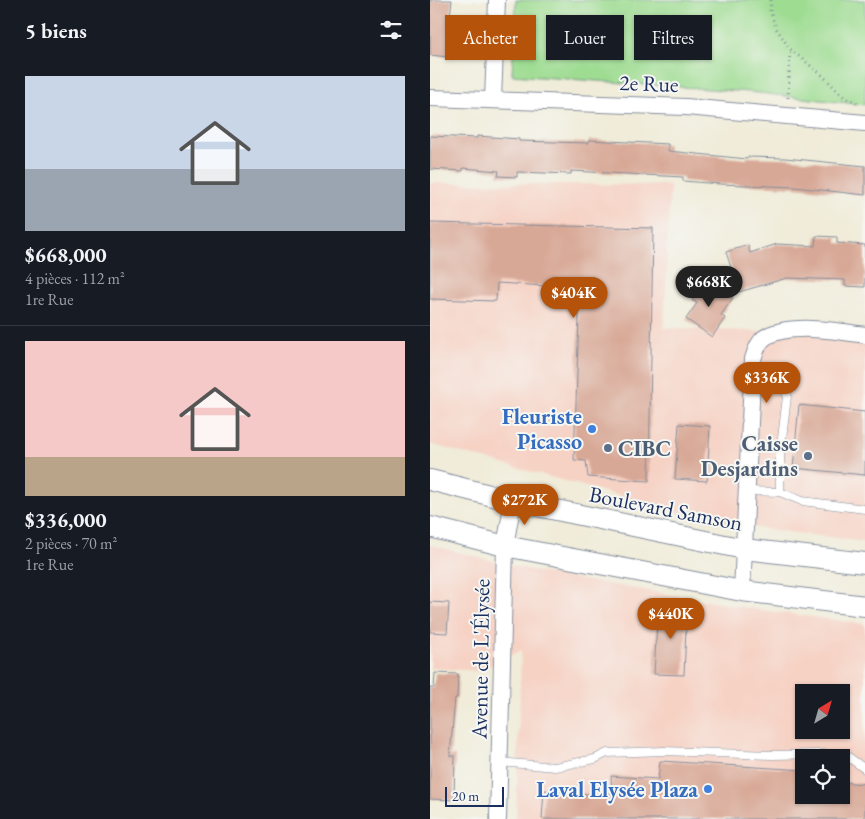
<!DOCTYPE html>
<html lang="fr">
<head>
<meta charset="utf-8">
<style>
	:root { --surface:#171b24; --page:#20242c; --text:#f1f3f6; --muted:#9ea1a6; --line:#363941; --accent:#b45309 }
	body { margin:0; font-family:"EB Garamond",serif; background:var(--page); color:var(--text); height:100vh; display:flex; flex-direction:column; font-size:19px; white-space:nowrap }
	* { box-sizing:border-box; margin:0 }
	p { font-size:16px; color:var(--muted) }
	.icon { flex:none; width:28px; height:28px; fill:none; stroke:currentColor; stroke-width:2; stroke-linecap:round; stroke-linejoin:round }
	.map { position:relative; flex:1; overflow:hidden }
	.panel { display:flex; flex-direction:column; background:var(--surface); width:430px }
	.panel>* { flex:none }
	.top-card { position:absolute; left:15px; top:15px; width:345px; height:45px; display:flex; gap:10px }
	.needle { width:32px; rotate:37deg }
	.fabs { position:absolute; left:365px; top:684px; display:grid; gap:10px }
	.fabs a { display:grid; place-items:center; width:55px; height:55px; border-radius:0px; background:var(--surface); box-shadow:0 1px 4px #0004; font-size:25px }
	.scale { position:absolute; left:15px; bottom:12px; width:59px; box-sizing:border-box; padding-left:5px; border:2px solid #1b2f5e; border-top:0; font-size:14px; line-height:18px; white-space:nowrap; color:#1b2f5e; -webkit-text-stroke:4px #f6f6f2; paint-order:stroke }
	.price { position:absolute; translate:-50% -42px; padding:0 11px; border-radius:18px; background:var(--accent); color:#fff; font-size:16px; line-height:32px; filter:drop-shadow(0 1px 2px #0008) }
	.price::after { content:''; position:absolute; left:50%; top:30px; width:15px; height:11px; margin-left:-8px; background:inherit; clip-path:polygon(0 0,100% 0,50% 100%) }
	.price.selected { background:#222; color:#fff }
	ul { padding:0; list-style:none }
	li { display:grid; align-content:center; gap:10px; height:265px; padding:0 25px }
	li+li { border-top:1px solid var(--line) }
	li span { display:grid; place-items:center; height:155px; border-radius:0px; color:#555 }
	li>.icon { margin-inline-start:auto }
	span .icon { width:90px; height:90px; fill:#fffc; stroke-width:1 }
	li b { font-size:21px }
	h2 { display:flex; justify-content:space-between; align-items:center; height:60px; padding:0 25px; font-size:21px }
	.pill { padding:0 18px; border-radius:0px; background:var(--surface); box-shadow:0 1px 4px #0004; font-size:18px; line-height:45px }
	.pill.selected { background:var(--accent); color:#fff }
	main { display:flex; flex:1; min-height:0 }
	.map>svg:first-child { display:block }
	.built { fill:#f6d2c4; fill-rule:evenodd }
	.green { fill:#9edc92; stroke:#5c8678 }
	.building { fill:#d8a896 }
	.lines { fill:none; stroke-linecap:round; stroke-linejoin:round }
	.service-casing { stroke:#868e9c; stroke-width:9 }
	.minor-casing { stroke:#868e9c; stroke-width:18 }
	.tertiary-casing { stroke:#868e9c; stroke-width:22 }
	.path { stroke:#868e9c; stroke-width:3; stroke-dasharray:1 4; stroke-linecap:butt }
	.service { stroke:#fff; stroke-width:8 }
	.minor { stroke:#fff; stroke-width:16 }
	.tertiary { stroke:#fff; stroke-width:20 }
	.shop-dot { fill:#3f7fe0; stroke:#f6f6f2; stroke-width:2 }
	.service-dot { fill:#5c6f8a; stroke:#f6f6f2; stroke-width:2 }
	.labels { text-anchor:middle; stroke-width:4; stroke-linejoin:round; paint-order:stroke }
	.street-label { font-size:22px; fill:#1b2f5e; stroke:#f6f6f2 }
	.shop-label { font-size:22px; font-weight:bold; fill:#366cbe; stroke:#f6f6f2; text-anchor:end }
	.service-label { font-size:22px; font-weight:bold; fill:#4e5e75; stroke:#f6f6f2; text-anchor:end }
</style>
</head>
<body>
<main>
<section class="panel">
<h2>5 biens<svg class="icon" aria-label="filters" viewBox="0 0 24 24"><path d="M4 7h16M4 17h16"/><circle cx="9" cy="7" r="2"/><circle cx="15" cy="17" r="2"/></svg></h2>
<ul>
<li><span style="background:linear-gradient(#c9d6e8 60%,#9aa5b1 0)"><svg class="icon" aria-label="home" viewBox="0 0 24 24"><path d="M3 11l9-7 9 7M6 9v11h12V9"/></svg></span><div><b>$668,000</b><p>4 pièces · 112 m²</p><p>1re Rue</p></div></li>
<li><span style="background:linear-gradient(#f6c9c9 75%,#b9a48a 0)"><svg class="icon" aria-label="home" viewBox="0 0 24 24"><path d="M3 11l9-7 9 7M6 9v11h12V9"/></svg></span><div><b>$336,000</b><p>2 pièces · 70 m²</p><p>1re Rue</p></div></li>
</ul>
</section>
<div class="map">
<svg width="435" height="819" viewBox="0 0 435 819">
	<rect width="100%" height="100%" fill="#f6f6f2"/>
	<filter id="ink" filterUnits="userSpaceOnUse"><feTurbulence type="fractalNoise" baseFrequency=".02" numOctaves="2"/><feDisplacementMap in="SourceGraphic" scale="10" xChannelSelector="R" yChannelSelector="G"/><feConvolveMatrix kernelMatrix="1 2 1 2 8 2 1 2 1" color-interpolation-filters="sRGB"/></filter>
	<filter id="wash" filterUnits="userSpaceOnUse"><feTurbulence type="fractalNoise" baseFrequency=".0096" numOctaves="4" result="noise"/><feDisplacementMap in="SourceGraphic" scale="20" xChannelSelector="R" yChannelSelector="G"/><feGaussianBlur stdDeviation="1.12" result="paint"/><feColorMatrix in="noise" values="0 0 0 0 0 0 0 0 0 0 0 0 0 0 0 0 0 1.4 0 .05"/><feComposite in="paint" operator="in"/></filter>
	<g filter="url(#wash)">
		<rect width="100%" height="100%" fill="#f0ecd9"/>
		<path class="built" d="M 0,183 L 240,185 L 234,328 L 435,335 L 435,542 L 284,522 L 0,444 Z
			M 0,545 L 108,572 L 324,609 L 435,624 L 435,819 L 86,819 L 91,650 L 50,671 L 0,668 ZM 374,692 L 411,692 L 411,730 L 374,730 ZM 374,758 L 411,758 L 411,795 L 374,795 Z"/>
		<path class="green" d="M 86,0 L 435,0 L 435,105 L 320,92 L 82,75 Z"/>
		<g id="blocks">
			<path class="building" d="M 0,0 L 22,0 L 20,16 L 22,17 L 18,57 L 0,55 Z
				M 0,136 L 47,138 L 47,136 L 89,139 L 89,141 L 159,143 L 159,140 L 238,144 L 238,151 L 317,159 L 317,157 L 355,158 L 435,166 L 435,195 L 365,187 L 290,184 L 253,181 L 253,177 L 141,171 L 141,174 L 87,172 L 87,177 L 68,176 L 69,171 L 33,168 L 33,171 L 0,169 Z
				M 0,223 L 223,228 L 219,481 L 158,477 L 156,461 L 144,460 L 150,288 L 67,283 L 66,301 L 0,299 Z
				M 386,236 L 407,237 L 407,243 L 435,245 L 435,287 L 415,286 L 415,280 L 357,278 L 309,292 L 296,252 L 318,245 L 320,253 L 347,244 L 385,246 Z
				M 276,279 L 303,298 L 291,315 L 295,318 L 282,337 L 256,319 L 267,303 L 262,300 Z
				M 369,405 L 435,412 L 435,475 L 363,468 Z
				M 249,424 L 280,426 L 277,481 L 245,479 Z
				M 0,602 L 19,603 L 17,633 L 0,632 Z
				M 228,604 L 257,606 L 254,675 L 224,674 Z
				M 5,673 L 28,674 L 27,698 L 25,698 L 20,756 L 25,756 L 24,800 L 0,799 L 0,688 L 4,688 Z
				M 230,761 L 374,770 L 374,795 L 411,795 L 411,782 L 435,784 L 435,819 L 112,819 L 114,790 L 177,796 L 177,793 L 182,793 L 181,776 L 228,779 Z"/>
		</g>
	</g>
	<g filter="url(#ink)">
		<use href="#blocks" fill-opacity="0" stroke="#868e9c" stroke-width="1"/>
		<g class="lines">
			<defs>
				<path id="service" d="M 322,385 L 358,388 L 350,455 L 350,492
					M 317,491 L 350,492 L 372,501 L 435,509
					M 70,762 L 125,767 L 165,759 L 177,753 L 234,751 L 342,755 L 393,754 L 417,756 L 435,769"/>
				<path id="minor" d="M 0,98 L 256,107 L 435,123
					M 63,99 L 67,0
					M 312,591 L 323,359 C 325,352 328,343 334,338 C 357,322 409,331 435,335
					M 68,819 L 75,546 L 83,501"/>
				<path id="tertiary" d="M 0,480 L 83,501 L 314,549 L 435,563
					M 0,527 L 75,546 L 312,591 L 435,606"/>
			</defs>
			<use href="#service" class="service-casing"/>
			<use href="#minor" class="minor-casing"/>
			<use href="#tertiary" class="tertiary-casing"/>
			<path class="path" d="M 341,0 L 340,11 L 346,28 L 360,49 L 392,75 L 414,97 L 430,104
				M 358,98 L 360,49"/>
			<use href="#service" class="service"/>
			<use href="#minor" class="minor"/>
			<use href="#tertiary" class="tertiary"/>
		</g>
	</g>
	<g class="shop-dot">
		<circle cx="162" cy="429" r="5"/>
		<circle cx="278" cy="789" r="5"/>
	</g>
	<g class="service-dot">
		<circle cx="178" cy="448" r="5"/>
		<circle cx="378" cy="456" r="5"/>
	</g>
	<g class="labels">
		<g class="street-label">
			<text transform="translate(219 83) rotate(2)" y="8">2e Rue</text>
			<text transform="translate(236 508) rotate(11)" y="8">Boulevard Samson</text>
			<text transform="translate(50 659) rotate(-89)" y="8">Avenue de L'Élysée</text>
		</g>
		<g class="shop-label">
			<text x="152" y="424">Fleuriste<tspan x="152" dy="25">Picasso</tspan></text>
			<text x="268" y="797">Laval Elysée Plaza</text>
		</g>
		<g class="service-label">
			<text x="368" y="451">Caisse<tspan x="368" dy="25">Desjardins</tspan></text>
			<text x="188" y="456" text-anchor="start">CIBC</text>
		</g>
	</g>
</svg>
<div class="fabs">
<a><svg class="needle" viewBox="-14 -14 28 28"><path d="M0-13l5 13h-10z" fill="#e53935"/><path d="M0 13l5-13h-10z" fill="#9ea1a6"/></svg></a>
<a><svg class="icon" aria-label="locate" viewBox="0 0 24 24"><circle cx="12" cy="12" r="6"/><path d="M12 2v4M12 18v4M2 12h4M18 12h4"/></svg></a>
</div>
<div class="scale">20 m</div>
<b class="price selected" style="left:279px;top:308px">$668K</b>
<b class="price" style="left:144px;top:319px">$404K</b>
<b class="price" style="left:337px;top:404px">$336K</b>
<b class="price" style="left:95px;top:526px">$272K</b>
<b class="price" style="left:241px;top:640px">$440K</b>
<div class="top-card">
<a class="pill selected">Acheter</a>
<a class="pill">Louer</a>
<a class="pill">Filtres</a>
</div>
</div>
</main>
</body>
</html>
